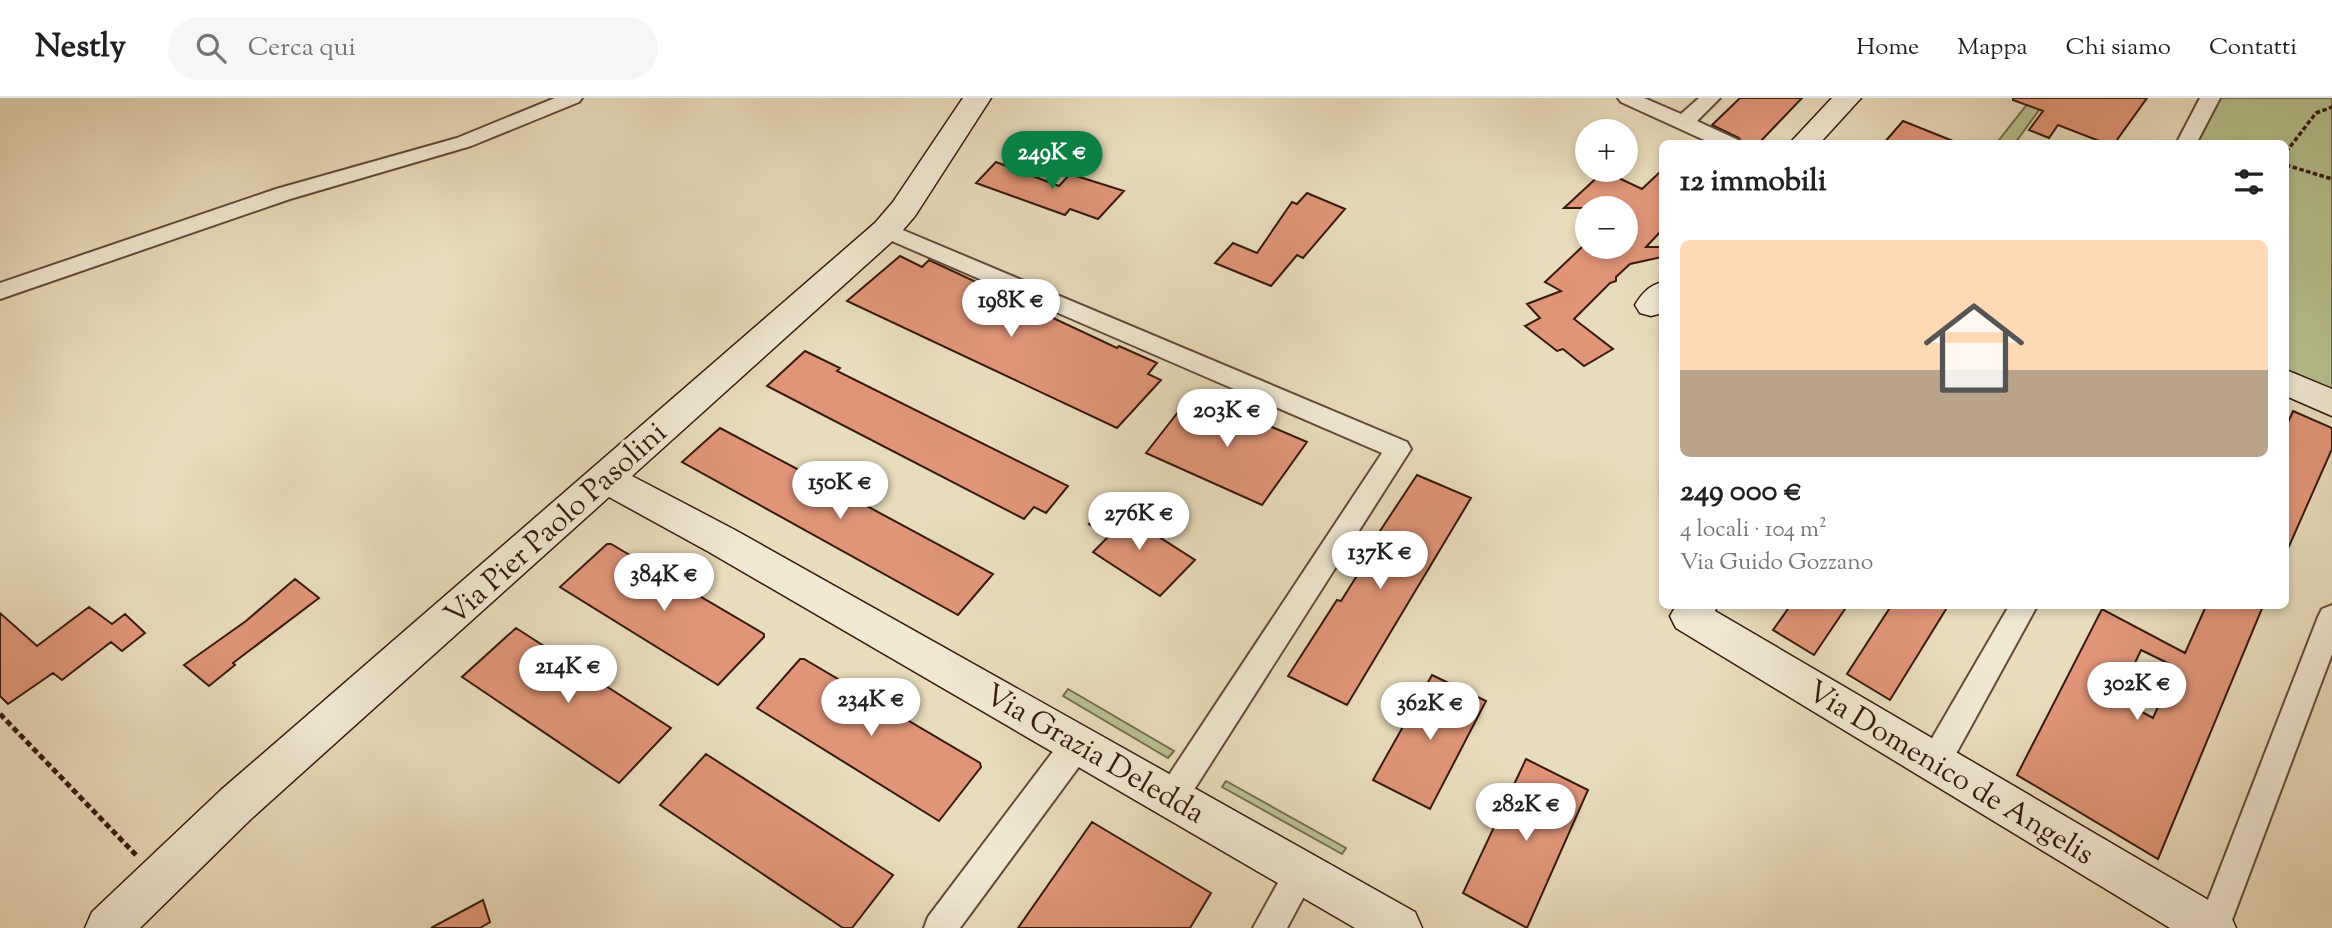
<!DOCTYPE html>
<html lang="it">
<head>
<meta charset="utf-8">
<style>
	:root { --surface:#fff; --page:#f6f6f6; --text:#202124; --muted:#757577; --line:#e0e0e0; --accent:#0b8043 }
	body { margin:0; font-family:"Sorts Mill Goudy",serif; background:var(--page); color:var(--text); height:100vh; display:flex; flex-direction:column; font-size:26px; white-space:nowrap }
	* { box-sizing:border-box; margin:0 }
	p { font-size:23px; color:var(--muted) }
	.icon { flex:none; width:38px; height:38px; fill:none; stroke:currentColor; stroke-width:2; stroke-linecap:round; stroke-linejoin:round }
	.map { position:relative; flex:1; overflow:hidden }
	.side { position:absolute; left:1659px; top:42px; width:630px; height:469px; display:flex; flex-direction:column; background:var(--surface); border-radius:10px; box-shadow:0 4px 10px #0003 }
	.side>* { flex:none }
	.tools { position:absolute; left:1575px; top:21px; display:grid; gap:14px }
	.tools a { display:grid; place-items:center; width:63px; height:63px; border-radius:50%; background:var(--surface); box-shadow:0 4px 10px #0003; font-size:35px }
	.price { position:absolute; translate:-50% -60px; padding:0 16px; border-radius:24px; background:#fff; color:#222; font-size:23px; line-height:46px; filter:drop-shadow(0 2px 4px #0008) }
	.price::after { content:''; position:absolute; left:50%; top:42px; width:21px; height:16px; margin-left:-10px; background:inherit; clip-path:polygon(0 0,100% 0,50% 100%) }
	.price.selected { background:var(--accent); color:#fff }
	ul { padding:0; list-style:none }
	li { display:grid; align-content:center; gap:14px; height:371px; padding:0 21px }
	li+li { border-top:2px solid var(--line) }
	li span { display:grid; place-items:center; height:217px; border-radius:10px; color:#555 }
	li>.icon { margin-inline-start:auto }
	span .icon { width:126px; height:126px; fill:#fffc; stroke-width:1 }
	li b { font-size:30px }
	h2 { display:flex; justify-content:space-between; align-items:center; height:84px; padding:0 21px; font-size:30px }
	header { display:flex; align-items:center; gap:42px; box-sizing:border-box; height:98px; padding:0 35px; background:var(--surface); border-bottom:2px solid var(--line) }
	header strong { font-size:33px }
	nav { display:flex; gap:38px; margin-inline-start:auto; font-size:24px }
	.search { width:490px; height:63px; background:var(--page); display:flex; align-items:center; gap:18px; box-sizing:border-box; padding:0 24px; border-radius:38px; color:var(--muted); font-size:26px }
	.map>svg:first-child { display:block }
	.green { fill:#b8c08f; stroke:#786d4e; stroke-width:2 }
	.building { fill:#e09578; stroke:#371a0d; stroke-width:2; fill-rule:evenodd }
	.lines { fill:none; stroke-linecap:round; stroke-linejoin:round }
	.street-casing { stroke:#644a38; stroke-width:4 }
	.secondary-casing { stroke:#371a0d; stroke-width:3 }
	.path-far1 { stroke:#371a0d; stroke-width:3.5; stroke-dasharray:4.5 2.5; stroke-linecap:butt }
	.path { stroke:#371a0d; stroke-width:5; stroke-dasharray:6 3.5; stroke-linecap:butt }
	.street { fill:#f1e8d2; fill-rule:evenodd }
	.secondary { fill:#f1e8d2; fill-rule:evenodd }
	.labels { text-anchor:middle; stroke-width:7; stroke-linejoin:round; paint-order:stroke }
	.street-label { font-size:30px; fill:#371a0d; stroke:#f1e8d2 }
</style>
</head>
<body>
<header>
<strong>Nestly</strong>
<div class="search"><svg class="icon" aria-label="search" viewBox="0 0 24 24"><circle cx="10" cy="10" r="6"/><path d="M15 15l6 6"/></svg>Cerca qui</div>
<nav><a>Home</a><a>Mappa</a><a>Chi siamo</a><a>Contatti</a></nav>
</header>
<div class="map">
<svg width="2332" height="830" viewBox="0 0 2332 830">
	<rect width="100%" height="100%" fill="#e9dcba"/>
	<filter id="stains"><feTurbulence type="fractalNoise" baseFrequency=".00286" numOctaves="4"/><feColorMatrix values="0 0 0 0 .2 0 0 0 0 .09 0 0 0 0 .02 0 0 0 .5 -.17"/></filter>
	<radialGradient id="worn" r=".72"><stop offset=".6" stop-color="#630" stop-opacity="0"/><stop offset="1" stop-color="#630" stop-opacity=".3"/></radialGradient>
	<path class="green" d="M 2032,0 L 2045,4 L 2015,45 L 1996,46 Z
		M 2220,0 L 2332,0 L 2332,293 L 2286,273 L 2286,46 L 2196,46 Z
		M 1068,591 L 1174,653 L 1168,660 L 1063,598 Z
		M 1226,683 L 1346,750 L 1342,756 L 1222,689 Z"/>
	<path class="building" d="M 1740,0 L 1802,0 L 1758,46 L 1743,46 L 1739,40 L 1712,27 Z
		M 2013,0 L 2147,0 L 2114,46 L 2107,46 L 2058,27 L 2049,40 L 2029,32 L 2043,13 L 2013,2 Z
		M 1903,23 L 1958,45 L 1958,46 L 1883,46 Z
		M 996,64 L 1059,88 L 1070,76 L 1124,93 L 1098,121 L 1070,111 L 1065,117 L 976,85 Z
		M 1662,72 L 1662,132 L 1646,149 L 1662,149 L 1662,159 L 1630,166 L 1616,179 L 1616,183 L 1610,185 L 1574,221 L 1613,251 L 1584,268 L 1563,251 L 1557,253 L 1525,228 L 1540,220 L 1527,206 L 1561,193 L 1545,184 L 1582,149 L 1626,149 L 1626,110 L 1564,110 L 1604,73 L 1642,91 Z
		M 1307,95 L 1345,111 L 1303,160 L 1297,157 L 1271,188 L 1215,165 L 1233,145 L 1257,155 L 1292,104 L 1297,106 Z
		M 900,158 L 922,169 L 929,162 L 1117,250 L 1119,248 L 1157,265 L 1148,276 L 1161,282 L 1117,330 L 847,203 Z
		M 805,253 L 840,270 L 837,273 L 1068,388 L 1046,415 L 1034,409 L 1024,421 L 767,288 Z
		M 1193,295 L 1307,344 L 1262,407 L 1146,355 Z
		M 2293,313 L 2332,330 L 2332,351 L 2286,455 L 2286,329 Z
		M 720,330 L 852,400 L 993,476 L 958,517 L 682,364 Z
		M 1417,377 L 1471,400 L 1347,607 L 1288,578 L 1337,502 L 1341,503 L 1378,444 L 1374,442 Z
		M 1109,407 L 1195,462 L 1160,498 L 1093,454 L 1108,439 L 1089,426 Z
		M 607,446 L 611,446 L 764,536 L 764,539 L 718,587 L 560,489 Z
		M 295,481 L 319,500 L 233,565 L 235,567 L 209,588 L 184,567 L 246,523 Z
		M 1790,508 L 1847,508 L 1814,557 L 1773,532 Z
		M 1891,508 L 1948,508 L 1890,602 L 1847,576 Z
		M 2206,508 L 2263,508 L 2158,761 L 2017,677 L 2102,511 L 2185,555 ZM 2141,552 L 2176,569 L 2153,620 L 2118,601 Z
		M 89,509 L 112,526 L 125,516 L 145,535 L 122,553 L 111,544 L 62,582 L 53,575 L 8,606 L 0,598 L 0,515 L 37,548 Z
		M 516,530 L 671,630 L 619,685 L 462,579 Z
		M 800,561 L 804,561 L 980,665 L 981,669 L 939,723 L 757,610 Z
		M 1432,577 L 1486,603 L 1430,711 L 1373,682 Z
		M 706,656 L 893,777 L 852,830 L 843,830 L 660,707 Z
		M 1526,661 L 1588,692 L 1527,830 L 1463,795 Z
		M 1092,724 L 1211,795 L 1190,830 L 1018,830 Z
		M 483,802 L 490,824 L 480,830 L 431,830 Z"/>
	<g class="lines">
		<defs>
			<path id="street" d="M 555,0 L 582,0 L 579,4 L 471,48 L 290,101 L 0,201 L 0,185 L 276,91 L 457,40 Z
				M 1618,0 L 1644,0 L 1681,16 L 1699,0 L 1720,0 L 1697,23 L 1738,42 L 1741,46 L 1713,46 L 1621,4 Z
				M 2200,0 L 2220,0 L 2196,46 L 2176,46 Z
				M 886,125 L 1407,344 L 1411,351 L 1183,709 L 1172,713 L 1161,709 L 1157,699 L 1161,689 L 1382,355 L 878,137 L 875,132 L 878,127 Z
				M 2332,507 L 2332,556 L 2229,830 L 2197,830 L 2318,519 L 2322,511 Z
				M 2009,508 L 2037,508 L 1946,674 L 1935,678 L 1924,674 L 1920,664 L 1924,654 Z
				M 1078,632 L 1089,635 L 1093,645 L 1089,655 L 960,830 L 924,830 L 928,819 L 1067,635 Z
				M 1301,759 L 1312,763 L 1317,774 L 1287,830 L 1253,830 L 1290,763 Z"/>
			<path id="secondary" d="M 963,0 L 991,0 L 915,118 L 897,139 L 632,378 L 735,432 L 1415,814 L 1422,830 L 1355,830 L 709,454 L 609,399 L 252,720 L 140,830 L 85,830 L 92,814 L 221,692 L 875,125 L 893,104 Z
				M 1832,0 L 1861,0 L 1819,46 L 1789,46 Z
				M 1662,184 L 1662,215 L 1651,218 L 1640,215 L 1635,207 C 1642,195 1649,188 1662,184 Z
				M 2286,272 L 2332,291 L 2332,318 L 2286,298 Z
				M 1676,508 L 1717,508 L 1715,513 L 2229,814 L 2236,830 L 2170,830 L 1676,530 L 1670,518 Z"/>
		</defs>
		<use href="#street" class="street-casing"/>
		<use href="#secondary" class="secondary-casing"/>
		<path class="path-far1" d="M 2286,54 L 2316,15 L 2332,9
			M 2286,67 L 2332,81"/>
		<path class="path" d="M 0,616 L 136,757"/>
		<use href="#street" class="street"/>
		<use href="#secondary" class="secondary"/>
	</g>
	<g class="labels">
		<g class="street-label">
			<text transform="translate(555 425) rotate(-42)" y="10">Via Pier Paolo Pasolini</text>
			<text transform="translate(1095 655) rotate(30)" y="10">Via Grazia Deledda</text>
			<text transform="translate(1951 674) rotate(31)" y="10">Via Domenico de Angelis</text>
		</g>
	</g>
	<rect width="100%" height="100%" filter="url(#stains)"/>
	<rect width="100%" height="100%" fill="url(#worn)"/>
</svg>
<div class="tools">
<a>+</a>
<a>−</a>
</div>
<b class="price selected" style="left:1052px;top:93px">249K €</b>
<b class="price" style="left:1011px;top:241px">198K €</b>
<b class="price" style="left:1227px;top:351px">203K €</b>
<b class="price" style="left:840px;top:423px">150K €</b>
<b class="price" style="left:1139px;top:454px">276K €</b>
<b class="price" style="left:1380px;top:493px">137K €</b>
<b class="price" style="left:664px;top:515px">384K €</b>
<b class="price" style="left:568px;top:607px">214K €</b>
<b class="price" style="left:2137px;top:624px">302K €</b>
<b class="price" style="left:871px;top:640px">234K €</b>
<b class="price" style="left:1430px;top:644px">362K €</b>
<b class="price" style="left:1526px;top:745px">282K €</b>
<section class="side">
<h2>12 immobili<svg class="icon" aria-label="filters" viewBox="0 0 24 24"><path d="M4 7h16M4 17h16"/><circle cx="9" cy="7" r="2"/><circle cx="15" cy="17" r="2"/></svg></h2>
<ul>
<li><span style="background:linear-gradient(#ffd9b3 60%,#b9a48a 0)"><svg class="icon" aria-label="home" viewBox="0 0 24 24"><path d="M3 11l9-7 9 7M6 9v11h12V9"/></svg></span><div><b>249 000 €</b><p>4 locali · 104 m²</p><p>Via Guido Gozzano</p></div></li>
</ul>
</section>
</div>
</body>
</html>
